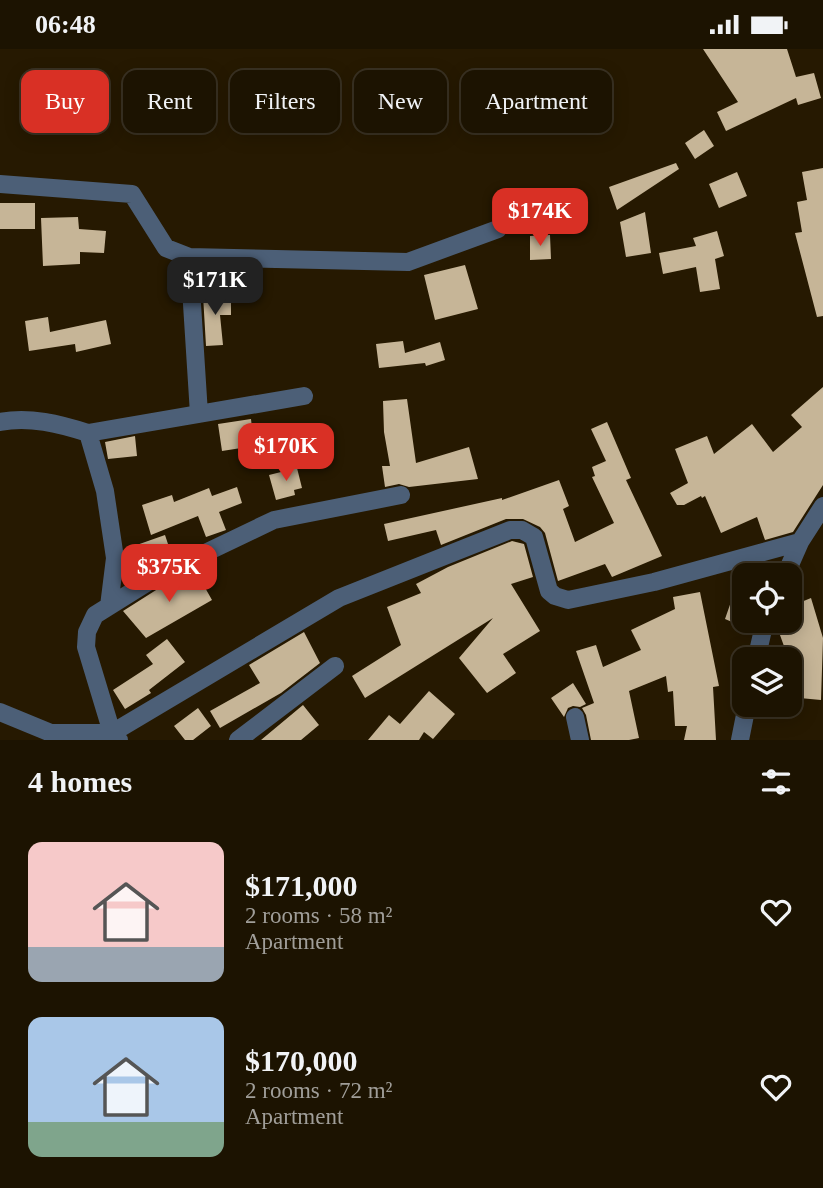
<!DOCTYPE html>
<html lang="en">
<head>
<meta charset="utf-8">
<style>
	:root { --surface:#1c1301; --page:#251c0b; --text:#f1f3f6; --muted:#a09e99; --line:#3a3223; --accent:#d93025 }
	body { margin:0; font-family:Georgia,serif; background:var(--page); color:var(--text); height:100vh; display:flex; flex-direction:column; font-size:26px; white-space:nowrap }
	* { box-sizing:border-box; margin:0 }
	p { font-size:23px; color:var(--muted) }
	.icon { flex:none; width:38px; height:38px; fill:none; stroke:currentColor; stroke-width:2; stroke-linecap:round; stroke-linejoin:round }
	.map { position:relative; height:691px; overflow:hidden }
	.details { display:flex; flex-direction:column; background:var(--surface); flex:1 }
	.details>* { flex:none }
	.top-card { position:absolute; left:21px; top:21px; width:782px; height:63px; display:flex; gap:14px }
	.fabs { position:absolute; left:732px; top:514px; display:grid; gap:14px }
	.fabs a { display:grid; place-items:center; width:70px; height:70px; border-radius:14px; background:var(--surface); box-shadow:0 4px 18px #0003,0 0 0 2px var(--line); font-size:35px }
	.price { position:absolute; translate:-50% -60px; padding:0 16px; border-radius:14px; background:var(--accent); color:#fff; font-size:23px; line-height:46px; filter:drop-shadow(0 2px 4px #0008) }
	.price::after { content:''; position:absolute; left:50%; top:42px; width:21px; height:16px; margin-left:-10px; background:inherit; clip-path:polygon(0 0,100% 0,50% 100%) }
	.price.selected { background:#222; color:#fff }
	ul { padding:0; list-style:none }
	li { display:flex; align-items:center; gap:21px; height:175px; padding:0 28px }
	li span { display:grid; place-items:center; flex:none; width:196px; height:140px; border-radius:14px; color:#555 }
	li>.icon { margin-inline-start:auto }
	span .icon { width:84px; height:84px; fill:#fffc; stroke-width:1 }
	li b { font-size:30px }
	h2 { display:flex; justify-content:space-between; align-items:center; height:84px; padding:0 28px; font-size:30px }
	.tag { padding:0 24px; border-radius:14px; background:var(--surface); box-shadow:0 4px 18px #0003,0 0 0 2px var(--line); font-size:24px; line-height:63px }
	.tag.selected { background:var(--accent); color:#fff }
	.status { display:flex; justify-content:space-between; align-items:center; height:49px; padding:0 35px; background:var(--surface); direction:ltr }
	.status svg { height:19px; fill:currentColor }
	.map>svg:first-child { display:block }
	.building { fill:#c6b597 }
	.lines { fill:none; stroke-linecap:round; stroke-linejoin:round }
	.minor { stroke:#4c5f77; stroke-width:18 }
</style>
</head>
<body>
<div class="status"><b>06:48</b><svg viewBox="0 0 49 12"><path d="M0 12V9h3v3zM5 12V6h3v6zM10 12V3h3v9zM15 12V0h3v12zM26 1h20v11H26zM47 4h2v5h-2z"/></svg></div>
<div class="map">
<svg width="823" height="691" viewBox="0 0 823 691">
	<rect width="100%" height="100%" fill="#261901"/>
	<path class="building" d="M 703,0 L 787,0 L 796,28 L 814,24 L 821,49 L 798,56 L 796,49 L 726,82 L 717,63 L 738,53 Z
		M 704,81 L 714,97 L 695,110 L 685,94 Z
		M 676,114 L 679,120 L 617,161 L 609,138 Z
		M 823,119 L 823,267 L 817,268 L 795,184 L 802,183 L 797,153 L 807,151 L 802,123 Z
		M 737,123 L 747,147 L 719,159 L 709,135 Z
		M 0,154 L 35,154 L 35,180 L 0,180 Z
		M 645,163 L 651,204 L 626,208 L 620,173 Z
		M 78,168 L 79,180 L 106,182 L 104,204 L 80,203 L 80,215 L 43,217 L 41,169 Z
		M 717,182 L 724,207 L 715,210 L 720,240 L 700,243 L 696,218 L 663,225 L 659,204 L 696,197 L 693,189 Z
		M 550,186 L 551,210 L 530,211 L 530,187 Z
		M 465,216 L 478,260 L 435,271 L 424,226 Z
		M 203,246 L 231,246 L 231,266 L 220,266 L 223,296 L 206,297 Z
		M 48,268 L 50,283 L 106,271 L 111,295 L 76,303 L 75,295 L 29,302 L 25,272 Z
		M 403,292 L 405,304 L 440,293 L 445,311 L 426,317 L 425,314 L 379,319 L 376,295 Z
		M 823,338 L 823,436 L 793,483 L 765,491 L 757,468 L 721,484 L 705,447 L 702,449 L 701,447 L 684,456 L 677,456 L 670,444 L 688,434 L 675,400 L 707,387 L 714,405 L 752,375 L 773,403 L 802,378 L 791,366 Z
		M 407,350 L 416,414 L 469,398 L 478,430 L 409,438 L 399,435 L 385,438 L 382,417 L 390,417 L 384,383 L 383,352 Z
		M 251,370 L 254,397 L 222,402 L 218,375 Z
		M 607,373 L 631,429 L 626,431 L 662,507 L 612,528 L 605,515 L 558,532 L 545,484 L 540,478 L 523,470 L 506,470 L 441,496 L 436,481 L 388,492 L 384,475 L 502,449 L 502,451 L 559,431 L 569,457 L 563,460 L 575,493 L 614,474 L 592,428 L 595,427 L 592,418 L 606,412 L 591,380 Z
		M 135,387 L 137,407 L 108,410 L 105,393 Z
		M 297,419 L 302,439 L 294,441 L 295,446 L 276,451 L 269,426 Z
		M 237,438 L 242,454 L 219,463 L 226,481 L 206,488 L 198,467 L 151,486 L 142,456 L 172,446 L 174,453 L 209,439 L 212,447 Z
		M 165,486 L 172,507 L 140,524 L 131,498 Z
		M 512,492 L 524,495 L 533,528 L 511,535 L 540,582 L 503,605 L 516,624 L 487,644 L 459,609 L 493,569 L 365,649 L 352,627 L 401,596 L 387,558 L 421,544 L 416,535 L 448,518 Z
		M 195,521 L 212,551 L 146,589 L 123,562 L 164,536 Z
		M 741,524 L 744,524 L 744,578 L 725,570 Z
		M 700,543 L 719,637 L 713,638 L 716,691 L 684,691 L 687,677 L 675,677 L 673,642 L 668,643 L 666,627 L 629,642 L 639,689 L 629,691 L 591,691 L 586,666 L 582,659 L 594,654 L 576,602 L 596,596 L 603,618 L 641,601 L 631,581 L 675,560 L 673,548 Z
		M 811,549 L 823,589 L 821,651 L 789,648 L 789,611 L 776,575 L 776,572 L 789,572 L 789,558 Z
		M 304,583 L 320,614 L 281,644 L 220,679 L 210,662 L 260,634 L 249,616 Z
		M 167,590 L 185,613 L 149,641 L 151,644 L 125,660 L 113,641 L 153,615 L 146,606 Z
		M 573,634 L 586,655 L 580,658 L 573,657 L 568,659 L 564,668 L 551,649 Z
		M 429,642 L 455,665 L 433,690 L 424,683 L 419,691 L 368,691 L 389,666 L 400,675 Z
		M 303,656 L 319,676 L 301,691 L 261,691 Z
		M 198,659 L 211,677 L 193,691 L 185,691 L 174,677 Z"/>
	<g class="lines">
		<path class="minor" d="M 0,135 L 132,145 L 166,199 L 189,208 L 408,213 L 498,180
			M 189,208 L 199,365
			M 0,373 C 29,367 60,375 88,384 L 304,347
			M 88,384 L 105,442 L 115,509 L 109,557
			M 785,527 L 800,493 L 823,457
			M 756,611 L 765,572
			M 0,663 L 51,684 L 112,684 L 339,549 L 510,481 L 522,481 L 534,488 L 549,542 L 555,547 L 568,551 L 654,533 L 800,493
			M 575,668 L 580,691
			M 119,691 L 112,684 L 86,598 L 87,583 L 95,566 L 159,526 L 274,471 L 401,446
			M 238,691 L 335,617
			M 740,691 L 747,656"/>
	</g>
</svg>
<div class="fabs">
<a><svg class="icon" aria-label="locate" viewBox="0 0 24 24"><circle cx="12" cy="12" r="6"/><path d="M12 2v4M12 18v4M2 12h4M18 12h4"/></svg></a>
<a><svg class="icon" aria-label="layers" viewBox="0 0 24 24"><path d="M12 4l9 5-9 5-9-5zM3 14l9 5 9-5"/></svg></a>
</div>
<b class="price" style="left:540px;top:199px">$174K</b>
<b class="price selected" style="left:215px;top:268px">$171K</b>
<b class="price" style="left:286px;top:434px">$170K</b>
<b class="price" style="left:169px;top:555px">$375K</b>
<div class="top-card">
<a class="tag selected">Buy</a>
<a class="tag">Rent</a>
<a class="tag">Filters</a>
<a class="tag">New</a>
<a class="tag">Apartment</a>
</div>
</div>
<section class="details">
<h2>4 homes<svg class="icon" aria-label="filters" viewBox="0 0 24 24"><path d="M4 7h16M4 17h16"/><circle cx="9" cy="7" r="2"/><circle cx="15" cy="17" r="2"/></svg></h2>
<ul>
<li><span style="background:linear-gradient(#f6c9c9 75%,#9aa5b1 0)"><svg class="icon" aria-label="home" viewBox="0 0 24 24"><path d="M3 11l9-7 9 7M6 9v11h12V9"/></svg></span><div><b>$171,000</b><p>2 rooms · 58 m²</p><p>Apartment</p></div><svg class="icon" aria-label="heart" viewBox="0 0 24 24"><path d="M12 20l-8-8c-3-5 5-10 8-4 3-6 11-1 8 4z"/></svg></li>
<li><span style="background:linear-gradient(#a9c7e8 75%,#7fa58c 0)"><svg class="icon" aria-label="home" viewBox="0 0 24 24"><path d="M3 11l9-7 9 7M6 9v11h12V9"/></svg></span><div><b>$170,000</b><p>2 rooms · 72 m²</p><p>Apartment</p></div><svg class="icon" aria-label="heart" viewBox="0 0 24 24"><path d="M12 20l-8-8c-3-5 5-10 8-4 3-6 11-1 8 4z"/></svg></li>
</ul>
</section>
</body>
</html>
